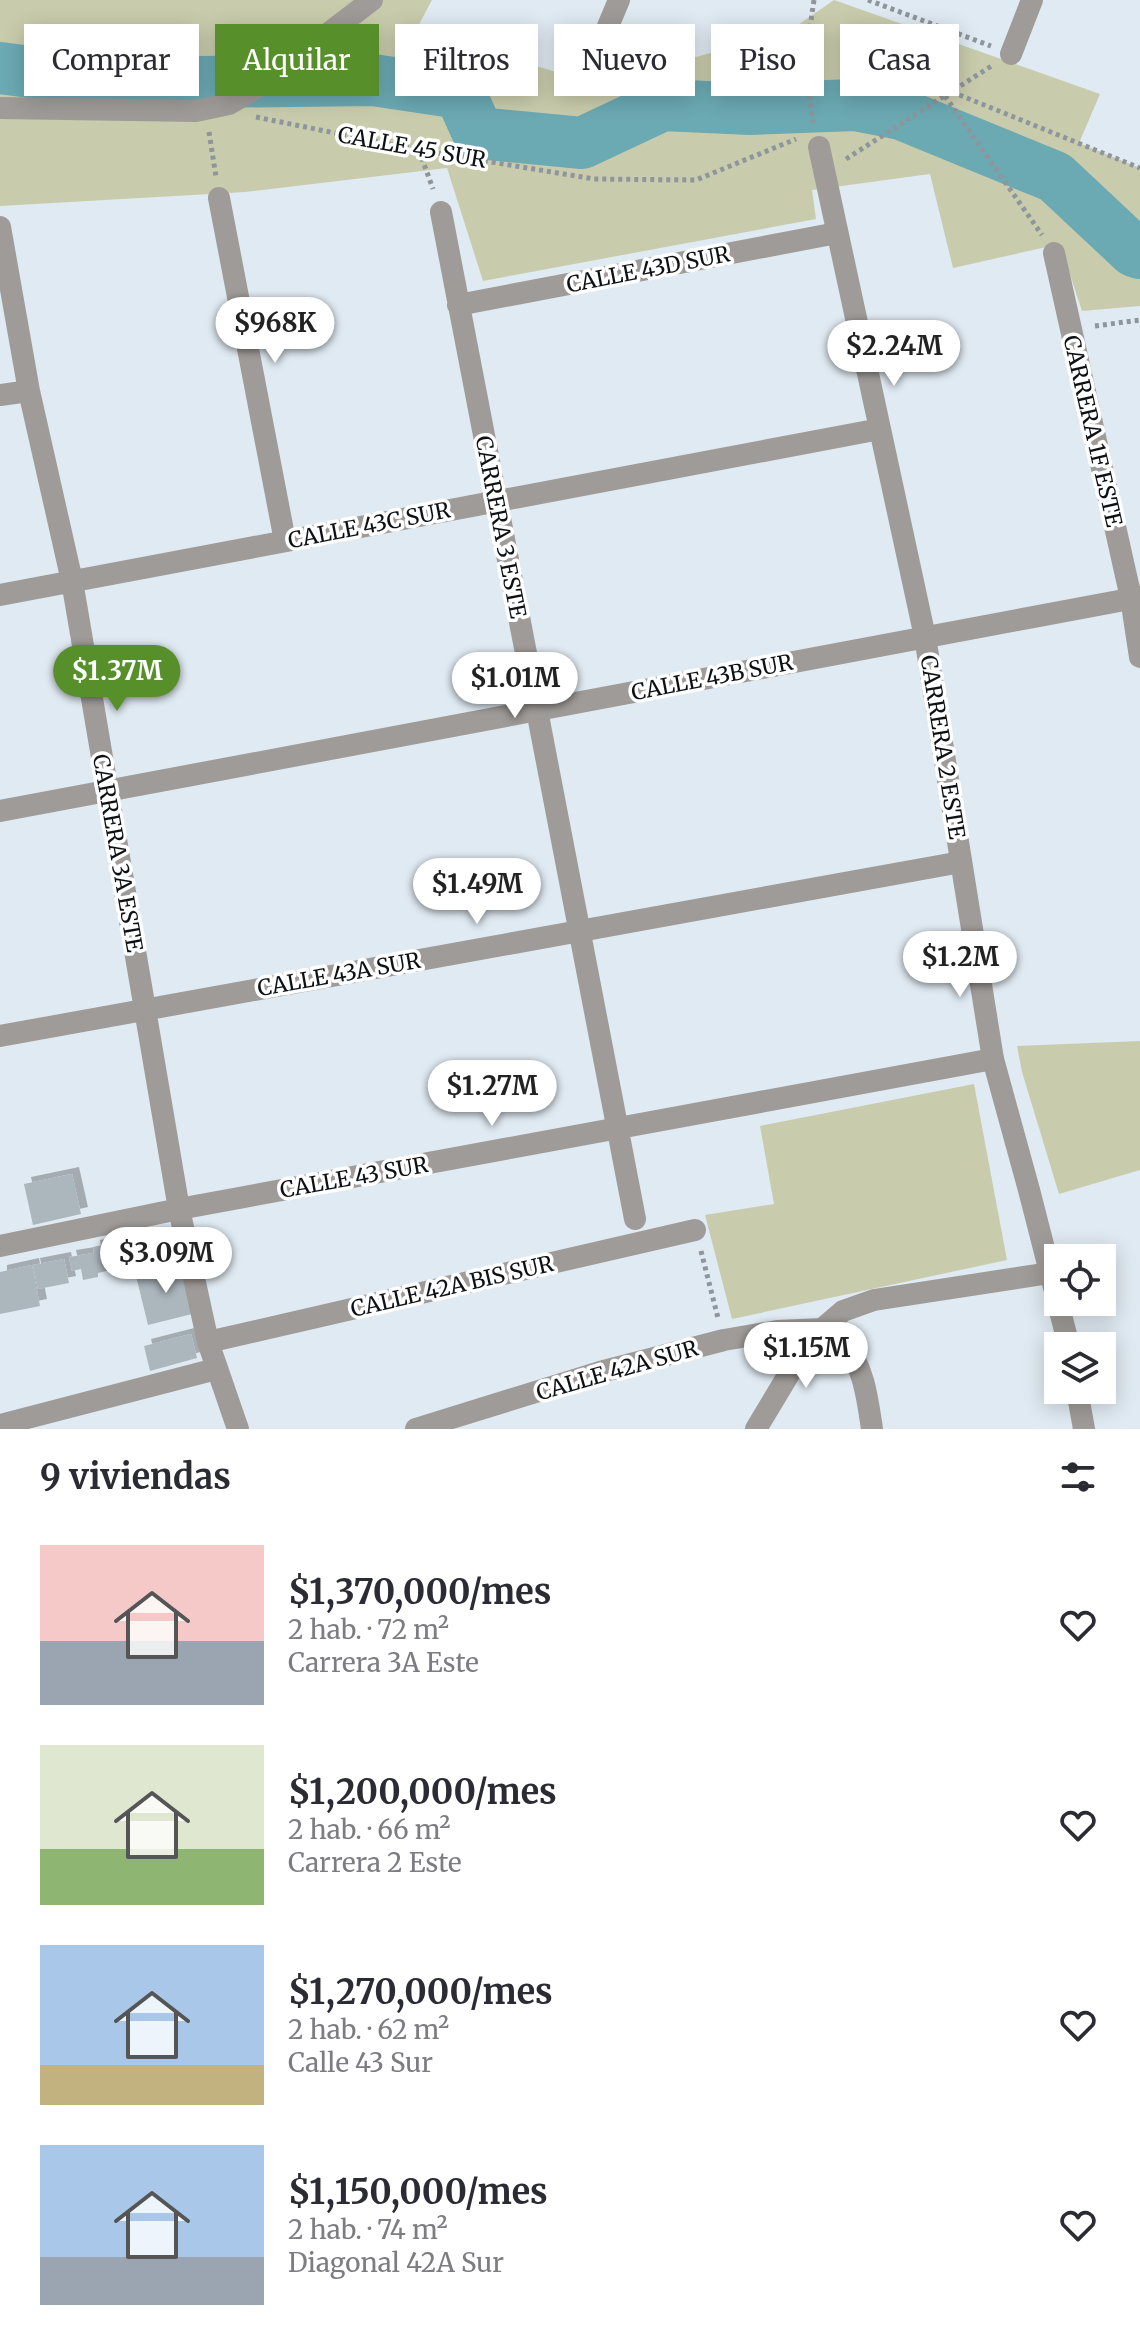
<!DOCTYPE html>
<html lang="es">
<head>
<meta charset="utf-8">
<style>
	:root { --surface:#fff; --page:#f7f7f7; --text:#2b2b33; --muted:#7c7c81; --accent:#578f2b }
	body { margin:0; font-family:Merriweather,serif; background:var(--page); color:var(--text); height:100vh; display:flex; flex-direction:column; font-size:30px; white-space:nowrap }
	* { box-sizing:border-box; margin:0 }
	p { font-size:26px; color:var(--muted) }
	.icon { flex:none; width:44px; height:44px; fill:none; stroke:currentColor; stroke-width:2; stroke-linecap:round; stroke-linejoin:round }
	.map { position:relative; height:1429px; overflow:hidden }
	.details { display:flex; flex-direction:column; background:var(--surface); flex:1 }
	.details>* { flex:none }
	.guide { position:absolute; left:24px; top:24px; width:1092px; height:72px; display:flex; gap:16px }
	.fabs { position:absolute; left:1044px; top:1244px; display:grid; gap:16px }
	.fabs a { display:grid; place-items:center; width:72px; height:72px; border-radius:0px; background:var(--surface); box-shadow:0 4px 20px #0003; font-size:40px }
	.price { position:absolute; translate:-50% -68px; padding:0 18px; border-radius:28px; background:#fff; color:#222; font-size:26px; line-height:52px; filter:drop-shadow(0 2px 4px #0008) }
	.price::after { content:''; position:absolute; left:50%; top:48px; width:24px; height:18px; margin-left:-12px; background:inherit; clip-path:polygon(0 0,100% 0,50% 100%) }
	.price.on { background:var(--accent); color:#fff }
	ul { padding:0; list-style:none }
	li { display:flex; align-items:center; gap:24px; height:200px; padding:0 40px }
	li span { display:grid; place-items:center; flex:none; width:224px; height:160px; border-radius:0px; color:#555 }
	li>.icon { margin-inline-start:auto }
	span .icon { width:96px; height:96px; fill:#fffc; stroke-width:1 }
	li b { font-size:34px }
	h2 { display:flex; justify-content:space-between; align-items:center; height:96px; padding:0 40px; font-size:34px }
	.tag { padding:0 28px; border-radius:0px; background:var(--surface); box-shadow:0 4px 20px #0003; font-size:28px; line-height:72px }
	.tag.on { background:var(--accent); color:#fff }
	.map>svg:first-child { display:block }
	.green { fill:#c9ccac }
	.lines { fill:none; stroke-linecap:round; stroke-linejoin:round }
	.river { stroke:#6ba9b3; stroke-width:52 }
	.building { fill:#acb6bd; filter:url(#shadow) }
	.path { stroke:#8e959b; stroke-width:5; stroke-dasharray:4 4; stroke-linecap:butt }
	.minor { stroke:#9f9b98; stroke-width:22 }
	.tertiary { stroke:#9f9b98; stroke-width:22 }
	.labels { text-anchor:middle; stroke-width:7; stroke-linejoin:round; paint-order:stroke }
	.street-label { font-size:22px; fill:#0e1114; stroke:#fff }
</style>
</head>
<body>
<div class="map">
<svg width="1140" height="1429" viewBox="0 0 1140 1429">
	<defs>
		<filter id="shadow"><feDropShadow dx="7" dy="-7" stdDeviation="0" flood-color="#0004"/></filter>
	</defs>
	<rect width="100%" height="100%" fill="#e0eaf2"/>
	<path class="green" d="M 0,0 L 432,0 L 416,30 L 596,84 L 788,32 L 834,0 L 1100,94 L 1079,143 L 1140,168 L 1140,306 L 1082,311 L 1060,244 L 953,268 L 930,174 L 812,190 L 816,219 L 483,281 L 447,168 L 245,192 L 0,206 Z
		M 1140,1041 L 1140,1170 L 1059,1194 L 1022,1072 L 1017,1046 Z
		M 974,1084 L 1007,1260 L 732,1319 L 705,1215 L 774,1204 L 760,1126 Z"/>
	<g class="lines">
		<path class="river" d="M 0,68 L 61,76 L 202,82 L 373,80 L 460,93 L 478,133 L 582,143 L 663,105 L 750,109 L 855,105 L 901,114 L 1055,177 L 1134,251 L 1140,253"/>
	</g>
	<path class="building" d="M 72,1174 L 81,1214 L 33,1225 L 24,1184 Z
		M 129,1240 L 133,1263 L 114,1266 L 115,1269 L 98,1273 L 98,1277 L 83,1280 L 81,1269 L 72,1271 L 69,1257 L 94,1253 L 93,1247 Z
		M 64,1259 L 69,1283 L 38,1289 L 33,1265 Z
		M 183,1264 L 196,1313 L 148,1325 L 136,1276 Z
		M 32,1265 L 40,1306 L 0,1314 L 0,1272 Z
		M 191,1334 L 197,1358 L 150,1371 L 144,1346 Z"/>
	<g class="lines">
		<path class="path" d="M 814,0 C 807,45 805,80 814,126
			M 868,0 L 991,46
			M 952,92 L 1140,168
			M 945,96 L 1042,235
			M 256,117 L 419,150 L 594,179 L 696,180 L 796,139
			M 209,132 L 216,177
			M 419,150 L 433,189
			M 846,159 L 993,65
			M 1095,326 L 1140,320
			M 701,1251 L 718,1318"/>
		<path class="minor" d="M 1011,54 L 1032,0
			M 593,62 L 619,0
			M 0,108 L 196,111 L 229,104 L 258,87 L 372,0
			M 819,147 L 925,637
			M 219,198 L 285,541
			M 441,212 L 635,1219
			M 0,227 L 29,391 L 72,581 L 179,1209 L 208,1342 L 238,1429
			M 1054,253 L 1131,598 L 1140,657
			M 458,305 L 837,233
			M 0,395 L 29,391
			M 0,595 L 880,429
			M 0,1036 L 961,862
			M 0,1246 L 179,1209 L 993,1059
			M 822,1329 C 829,1334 838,1338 844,1344 C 864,1365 868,1402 872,1429
			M 208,1342 L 695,1230
			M 0,1425 L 216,1369
			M 416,1429 L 600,1372 L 724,1340 L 777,1331 L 822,1329
			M 756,1429 L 789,1374 L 822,1329 L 843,1311 L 874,1300 L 1050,1273"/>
		<path class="tertiary" d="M 925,637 L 993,1059 L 1029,1190 L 1069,1346
			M 0,811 L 1140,597
			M 1077,1390 L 1084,1429"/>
	</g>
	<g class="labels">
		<g class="street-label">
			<text transform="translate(412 147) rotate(10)" y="8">CALLE 45 SUR</text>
			<text transform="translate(648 269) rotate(-11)" y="8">CALLE 43D SUR</text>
			<text transform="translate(1093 431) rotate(77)" y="8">CARRERA 1F ESTE</text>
			<text transform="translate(369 525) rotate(-11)" y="8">CALLE 43C SUR</text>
			<text transform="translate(501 527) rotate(79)" y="8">CARRERA 3 ESTE</text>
			<text transform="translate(712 677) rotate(-11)" y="8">CALLE 43B SUR</text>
			<text transform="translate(943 747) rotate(81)" y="8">CARRERA 2 ESTE</text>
			<text transform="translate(118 853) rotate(80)" y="8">CARRERA 3A ESTE</text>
			<text transform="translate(339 974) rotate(-10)" y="8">CALLE 43A SUR</text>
			<text transform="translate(354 1177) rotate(-10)" y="8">CALLE 43 SUR</text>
			<text transform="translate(452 1286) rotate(-13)" y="8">CALLE 42A BIS SUR</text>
			<text transform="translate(617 1370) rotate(-16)" y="8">CALLE 42A SUR</text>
		</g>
	</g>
</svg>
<div class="fabs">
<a><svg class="icon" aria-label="locate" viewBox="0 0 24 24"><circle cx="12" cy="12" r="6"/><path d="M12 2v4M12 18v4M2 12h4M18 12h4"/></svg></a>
<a><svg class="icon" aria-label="layers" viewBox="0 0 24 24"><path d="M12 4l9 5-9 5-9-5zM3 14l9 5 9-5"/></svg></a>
</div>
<b class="price" style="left:275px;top:365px">$968K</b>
<b class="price" style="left:894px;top:388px">$2.24M</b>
<b class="price on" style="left:117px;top:713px">$1.37M</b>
<b class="price" style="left:515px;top:720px">$1.01M</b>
<b class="price" style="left:477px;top:926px">$1.49M</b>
<b class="price" style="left:960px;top:999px">$1.2M</b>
<b class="price" style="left:492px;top:1128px">$1.27M</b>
<b class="price" style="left:166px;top:1295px">$3.09M</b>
<b class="price" style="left:806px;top:1390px">$1.15M</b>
<div class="guide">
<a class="tag">Comprar</a>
<a class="tag on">Alquilar</a>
<a class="tag">Filtros</a>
<a class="tag">Nuevo</a>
<a class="tag">Piso</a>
<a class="tag">Casa</a>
</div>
</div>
<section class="details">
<h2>9 viviendas<svg class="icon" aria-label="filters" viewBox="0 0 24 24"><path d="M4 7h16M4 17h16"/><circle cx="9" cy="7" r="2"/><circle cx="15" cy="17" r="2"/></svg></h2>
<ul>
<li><span style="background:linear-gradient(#f6c9c9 60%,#9aa5b1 0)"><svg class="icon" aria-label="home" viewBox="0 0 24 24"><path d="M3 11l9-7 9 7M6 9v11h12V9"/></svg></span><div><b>$1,370,000/mes</b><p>2 hab. · 72 m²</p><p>Carrera 3A Este</p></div><svg class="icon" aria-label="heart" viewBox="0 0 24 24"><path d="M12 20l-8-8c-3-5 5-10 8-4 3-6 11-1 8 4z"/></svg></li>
<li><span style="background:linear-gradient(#dfe7d0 65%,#8fb573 0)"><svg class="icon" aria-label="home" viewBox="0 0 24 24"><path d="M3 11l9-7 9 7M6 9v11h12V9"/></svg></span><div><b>$1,200,000/mes</b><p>2 hab. · 66 m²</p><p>Carrera 2 Este</p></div><svg class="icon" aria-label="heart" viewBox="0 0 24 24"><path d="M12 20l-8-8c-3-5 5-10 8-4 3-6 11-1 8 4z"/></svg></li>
<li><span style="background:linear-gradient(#a9c7e8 75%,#c2b280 0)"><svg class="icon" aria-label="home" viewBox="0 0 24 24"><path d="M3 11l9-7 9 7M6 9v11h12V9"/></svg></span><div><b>$1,270,000/mes</b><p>2 hab. · 62 m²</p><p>Calle 43 Sur</p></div><svg class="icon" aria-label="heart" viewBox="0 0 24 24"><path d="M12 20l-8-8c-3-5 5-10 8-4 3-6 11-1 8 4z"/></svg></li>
<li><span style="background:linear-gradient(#a9c7e8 70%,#9aa5b1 0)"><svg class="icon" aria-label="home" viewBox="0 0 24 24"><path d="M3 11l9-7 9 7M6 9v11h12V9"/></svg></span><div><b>$1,150,000/mes</b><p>2 hab. · 74 m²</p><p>Diagonal 42A Sur</p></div><svg class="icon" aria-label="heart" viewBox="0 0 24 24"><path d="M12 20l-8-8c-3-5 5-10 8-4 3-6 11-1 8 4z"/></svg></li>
</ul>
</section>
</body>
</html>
